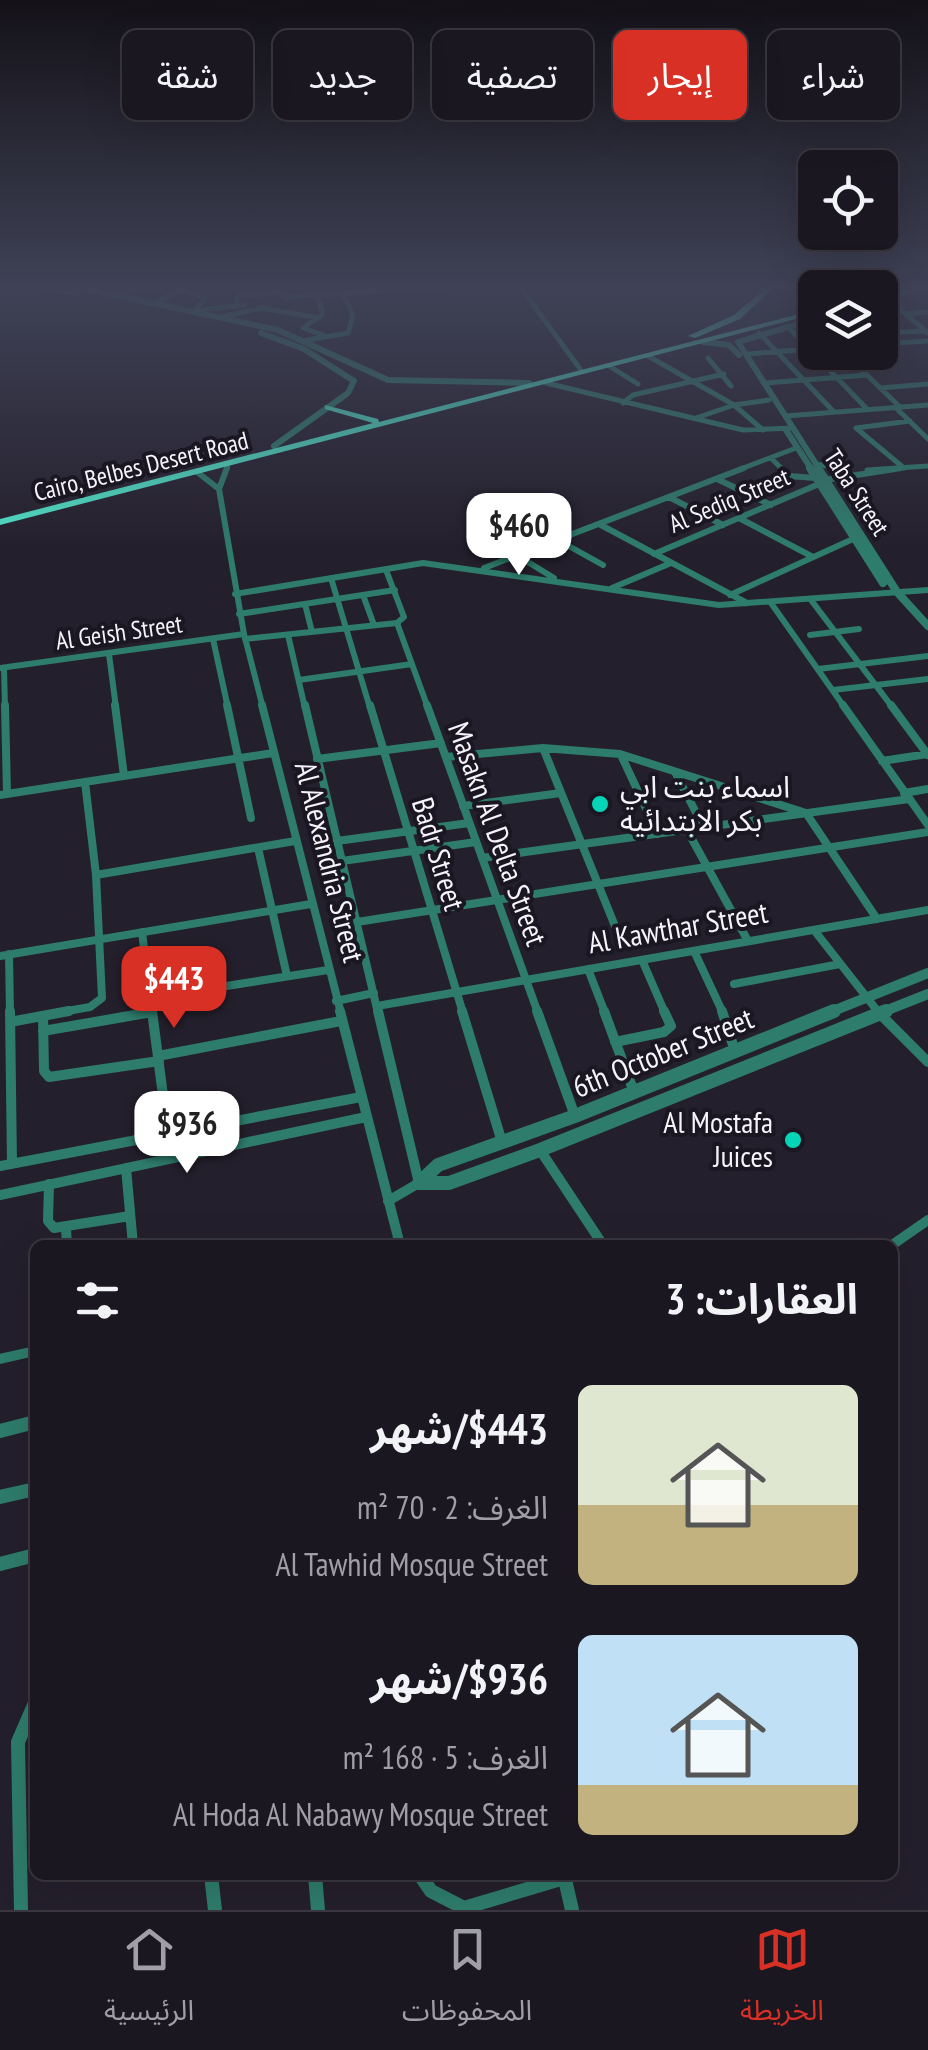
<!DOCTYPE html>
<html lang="ar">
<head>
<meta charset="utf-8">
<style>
	:root { --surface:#1b1721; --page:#24202a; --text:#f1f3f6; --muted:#a09fa5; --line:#39363f; --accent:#d93025 }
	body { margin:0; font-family:"PT Sans Narrow","Noto Sans Arabic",sans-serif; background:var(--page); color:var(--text); direction:rtl; height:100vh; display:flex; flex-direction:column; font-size:38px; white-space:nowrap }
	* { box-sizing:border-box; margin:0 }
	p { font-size:32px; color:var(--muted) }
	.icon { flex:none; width:55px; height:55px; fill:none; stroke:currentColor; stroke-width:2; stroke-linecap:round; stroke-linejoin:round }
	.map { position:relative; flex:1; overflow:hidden; direction:ltr }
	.side { position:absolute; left:30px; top:1240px; width:868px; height:640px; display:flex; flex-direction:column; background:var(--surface); border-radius:15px; box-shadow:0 10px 40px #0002,0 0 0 2px var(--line); direction:rtl }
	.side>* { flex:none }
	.top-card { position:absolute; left:30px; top:30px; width:870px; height:90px; direction:rtl; display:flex; gap:20px }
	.buttons { position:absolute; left:798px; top:150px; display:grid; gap:20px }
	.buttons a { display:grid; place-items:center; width:100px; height:100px; border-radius:15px; background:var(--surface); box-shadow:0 10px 40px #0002,0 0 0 2px var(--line); font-size:50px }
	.price { position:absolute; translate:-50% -85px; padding:0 22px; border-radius:20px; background:#fff; color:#222; font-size:32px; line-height:65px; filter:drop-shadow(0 2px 5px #0008) }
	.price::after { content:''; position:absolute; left:50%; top:60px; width:30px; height:22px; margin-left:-15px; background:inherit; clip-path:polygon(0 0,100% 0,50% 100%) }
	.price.active { background:var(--accent); color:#fff }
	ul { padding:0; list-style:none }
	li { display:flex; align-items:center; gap:30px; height:250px; padding:0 40px }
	li span { display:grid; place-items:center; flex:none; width:280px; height:200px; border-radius:15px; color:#555 }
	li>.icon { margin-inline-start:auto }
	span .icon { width:120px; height:120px; fill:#fffc; stroke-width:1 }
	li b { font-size:42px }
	h2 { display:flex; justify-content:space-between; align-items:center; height:120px; padding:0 40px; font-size:42px }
	.chip { padding:0 35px; border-radius:15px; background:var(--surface); box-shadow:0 10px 40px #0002,0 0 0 2px var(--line); font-size:35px; line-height:90px }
	.chip.active { background:var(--accent); color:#fff }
	.tab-bar { display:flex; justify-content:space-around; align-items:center; height:140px; border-top:2px solid var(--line); background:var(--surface); font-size:28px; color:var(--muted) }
	.tab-bar a { display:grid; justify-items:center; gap:5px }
	.tab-bar .active { color:var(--accent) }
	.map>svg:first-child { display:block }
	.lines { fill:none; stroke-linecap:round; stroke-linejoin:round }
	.minor-far4 { stroke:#2e7c6c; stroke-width:5 }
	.minor-far3 { stroke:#2e7c6c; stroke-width:6 }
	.minor-far2 { stroke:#2e7c6c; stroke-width:8 }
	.minor-far1 { stroke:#2e7c6c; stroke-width:10 }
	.minor { stroke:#2e7c6c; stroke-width:14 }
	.tertiary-far3 { stroke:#2e7c6c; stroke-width:6 }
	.tertiary-far2 { stroke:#2e7c6c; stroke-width:8 }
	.tertiary-far1 { stroke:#2e7c6c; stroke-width:10 }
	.tertiary { stroke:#2e7c6c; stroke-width:14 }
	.trunk { fill:#50e4c7; fill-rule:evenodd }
	.poi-dot { fill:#05d5b6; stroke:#1a1622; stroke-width:4 }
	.labels { text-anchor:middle; stroke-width:8; stroke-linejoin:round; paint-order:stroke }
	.far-street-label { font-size:25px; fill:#f5f3fb; stroke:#1a1622 }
	.poi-label { font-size:30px; fill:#f5f3fb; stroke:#1a1622; text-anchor:start }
	.street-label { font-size:30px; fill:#f5f3fb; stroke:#1a1622 }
</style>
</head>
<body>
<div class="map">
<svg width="928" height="1910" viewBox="0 0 928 1910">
	<rect width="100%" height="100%" fill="#241f2c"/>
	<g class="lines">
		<path class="minor-far4" d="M 284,285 L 286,299
			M 519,285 L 580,369
			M 110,294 L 167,285 L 205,298 L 194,311
			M 317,295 L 323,314 L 303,328 L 323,335
			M 283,297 L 462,285
			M 888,299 L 928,333
			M 154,303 L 177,292
			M 236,305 L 237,296 L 280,292
			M 200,310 L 244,305
			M 906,314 L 928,312
			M 222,317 L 261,308 L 319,318
			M 787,326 L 868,410
			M 759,333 L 834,412
			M 880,333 L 926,331
			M 307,340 L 348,333 L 353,315 L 343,293
			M 880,344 L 928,341
			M 843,352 L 900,407
			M 747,354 L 812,349
			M 648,356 L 734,405 L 763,430
			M 708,358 L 731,386
			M 609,366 L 638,384
			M 546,383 L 743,430 L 793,428
			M 766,383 L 867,375
			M 880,388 L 928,384
			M 623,403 L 633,395 L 724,374
			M 896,408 L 928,439
			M 786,416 L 928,405
			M 696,418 L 734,405 L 769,400
			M 771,458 L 783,470
			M 816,464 L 848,470
			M 904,468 L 856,428 L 910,421
			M 226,470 L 228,464
			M 738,470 L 796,448
			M 867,470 L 928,466"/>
		<path class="minor-far3" d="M 227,468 L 219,489 L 244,634 L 263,708
			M 781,468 L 789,476 L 815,478
			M 837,468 L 848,470
			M 197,472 L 219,489
			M 717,479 L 771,505
			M 825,480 L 901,468
			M 669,497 L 723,525
			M 739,518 L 813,557
			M 599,524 L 747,603
			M 558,540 L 603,565
			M 497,543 L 554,578
			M 654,554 L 819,484
			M 484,568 L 744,468
			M 386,570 L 404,617 L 397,623 L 428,708
			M 331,578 L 370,708
			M 612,588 L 671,563
			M 235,594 L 423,563 L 719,605 L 928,590
			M 363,595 L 374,625
			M 730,595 L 853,539
			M 811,600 L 893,708
			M 771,603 L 845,708
			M 305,604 L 312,632
			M 239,614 L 395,590
			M 288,635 L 305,708
			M 810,635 L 859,629
			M 213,639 L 228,708
			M 245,639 L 397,623
			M 109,654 L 116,708
			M 0,668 L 244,634
			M 4,668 L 5,708
			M 818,669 L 928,656
			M 299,680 L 412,664
			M 833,690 L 928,679"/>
		<path class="minor-far2" d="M 5,705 L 7,794
			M 115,705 L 124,776
			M 227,705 L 251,818
			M 262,705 L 341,1013
			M 305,705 L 378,1013
			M 370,705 L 463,1013
			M 427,705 L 538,1013
			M 843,705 L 928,825
			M 891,705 L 928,755
			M 543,748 L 615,926
			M 621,755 L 658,834
			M 446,757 L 543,748 L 620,754 L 806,813 L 877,919
			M 317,759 L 441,743
			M 882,761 L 928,754
			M 675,772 L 704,828
			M 904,793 L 928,789
			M 0,795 L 273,753
			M 463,806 L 561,793
			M 687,830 L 748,941
			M 337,841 L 469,823
			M 258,848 L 287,976
			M 482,858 L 909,799
			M 342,861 L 476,842
			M 96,875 L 295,841
			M 357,922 L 928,832
			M 814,930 L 879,1013
			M 142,932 L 152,1013
			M 694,951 L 723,1013
			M 9,954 L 10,1013
			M 0,956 L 311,904
			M 642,960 L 665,1013
			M 588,969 L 605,1013
			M 734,984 L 840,964
			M 150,998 L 328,970
			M 336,1001 L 374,993
			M 377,1006 L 928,910
			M 56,1013 L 90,1007 L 102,998 L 96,875 L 85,782
			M 144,1013 L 152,1012"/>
		<path class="minor-far1" d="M 10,1011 L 12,1164
			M 152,1011 L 168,1134
			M 340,1011 L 400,1245
			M 378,1011 L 419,1183 L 388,1201
			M 462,1011 L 502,1142
			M 537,1011 L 575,1116
			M 604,1011 L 634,1092
			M 722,1011 L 735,1051
			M 877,1011 L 928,1062
			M 43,1016 L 44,1071 L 49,1077 L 159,1061
			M 10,1022 L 69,1011
			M 43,1031 L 152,1012
			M 615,1042 L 664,1032 L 671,1026 L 664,1011
			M 158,1056 L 341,1021
			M 540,1150 L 603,1245
			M 0,1166 L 361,1097
			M 126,1168 L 133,1245
			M 49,1184 L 48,1221 L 54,1228 L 130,1216
			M 0,1195 L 366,1117
			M 66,1229 L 67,1245
			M 892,1245 L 928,1220
			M 0,1359 L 35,1351"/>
		<path class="minor" d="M 0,1431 L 35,1422
			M 0,1497 L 35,1489
			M 0,1564 L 35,1555
			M 211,1875 L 215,1910
			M 315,1875 L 318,1910
			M 420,1875 L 431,1891 L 464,1908 L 564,1878
			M 564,1875 L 572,1910
			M 21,1910 L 18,1742 L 35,1703"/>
		<path class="tertiary-far3" d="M 37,285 L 76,293
			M 68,285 L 278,330 L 388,380 L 529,383
			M 880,301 L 927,285
			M 815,319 L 738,342 L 820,470
			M 261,333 L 304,349 L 354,381 L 348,393 L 274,446
			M 703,342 L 729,345 L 739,355
			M 786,430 L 812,470"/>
		<path class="tertiary-far2" d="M 810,468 L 883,583
			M 818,468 L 897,592 L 928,626"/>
		<path class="tertiary-far1" d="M 828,1013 L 928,973
			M 880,1013 L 928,994"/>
		<path class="tertiary" d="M 419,1183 L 438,1165 L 575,1116 L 834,1011
			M 419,1183 L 449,1183 L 540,1150 L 886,1011"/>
		<path class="trunk" d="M 769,285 L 777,285 L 740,319 L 695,338 L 688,336 L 734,315 Z
			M 897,285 L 907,285 L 880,296 L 880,291 Z
			M 815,310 L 815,314 L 0,525 L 0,519 L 373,423 L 325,409 L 325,405 L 378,419 L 379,422 Z"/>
	</g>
	<linearGradient id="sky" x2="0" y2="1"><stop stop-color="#141118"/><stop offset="0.52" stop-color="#3f4256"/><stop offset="1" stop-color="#3f4256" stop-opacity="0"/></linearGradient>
	<rect width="928" height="552" fill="url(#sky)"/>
	<g class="poi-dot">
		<circle cx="600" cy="804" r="10"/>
		<circle cx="793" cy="1140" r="10"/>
	</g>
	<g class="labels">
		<g class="far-street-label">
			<text transform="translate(141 466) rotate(-14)" y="9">Cairo, Belbes Desert Road</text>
			<text transform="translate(857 492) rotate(57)" y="9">Taba Street</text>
			<text transform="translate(729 500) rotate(-23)" y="9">Al Sediq Street</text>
			<text transform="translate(119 632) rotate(-8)" y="9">Al Geish Street</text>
		</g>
		<g class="poi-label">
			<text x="620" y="797">اسماء بنت ابي<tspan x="620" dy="34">بكر الابتدائيه</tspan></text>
			<text x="773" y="1133" text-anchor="end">Al Mostafa<tspan x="773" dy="34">Juices</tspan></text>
		</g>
		<g class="street-label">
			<text transform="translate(497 834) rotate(70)" y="10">Masakn Al Delta Street</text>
			<text transform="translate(438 854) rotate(73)" y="10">Badr Street</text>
			<text transform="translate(329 862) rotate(76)" y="10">Al Alexandria Street</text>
			<text transform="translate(678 928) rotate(-10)" y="10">Al Kawthar Street</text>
			<text transform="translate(663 1053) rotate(-22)" y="10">6th October Street</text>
		</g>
	</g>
</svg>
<div class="buttons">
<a><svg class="icon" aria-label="locate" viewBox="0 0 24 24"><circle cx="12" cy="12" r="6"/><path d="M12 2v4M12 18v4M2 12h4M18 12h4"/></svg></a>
<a><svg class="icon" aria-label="layers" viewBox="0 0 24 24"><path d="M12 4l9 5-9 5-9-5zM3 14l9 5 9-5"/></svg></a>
</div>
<b class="price" style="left:519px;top:578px">$460</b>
<b class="price active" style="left:174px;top:1031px">$443</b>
<b class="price" style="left:187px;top:1176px">$936</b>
<div class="top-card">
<a class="chip">شراء</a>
<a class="chip active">إيجار</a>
<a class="chip">تصفية</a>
<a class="chip">جديد</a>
<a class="chip">شقة</a>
</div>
<section class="side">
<h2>العقارات: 3<svg class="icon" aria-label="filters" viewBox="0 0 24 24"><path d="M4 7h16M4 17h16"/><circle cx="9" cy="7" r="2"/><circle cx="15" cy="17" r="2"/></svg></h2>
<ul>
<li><span style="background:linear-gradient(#dfe7d0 60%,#c2b280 0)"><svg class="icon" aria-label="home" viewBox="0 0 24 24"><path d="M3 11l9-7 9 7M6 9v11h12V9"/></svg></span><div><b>$443/شهر</b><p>الغرف: 2 · 70 m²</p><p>Al Tawhid Mosque Street</p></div></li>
<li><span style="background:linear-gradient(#bfe0f5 75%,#c2b280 0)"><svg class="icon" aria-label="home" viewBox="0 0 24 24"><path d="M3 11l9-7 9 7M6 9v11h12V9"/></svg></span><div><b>$936/شهر</b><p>الغرف: 5 · 168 m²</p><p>Al Hoda Al Nabawy Mosque Street</p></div></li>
</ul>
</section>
</div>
<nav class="tab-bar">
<a class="active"><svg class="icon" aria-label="map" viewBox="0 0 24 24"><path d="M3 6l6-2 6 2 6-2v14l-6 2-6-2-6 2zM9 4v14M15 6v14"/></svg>الخريطة</a>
<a><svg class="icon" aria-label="saved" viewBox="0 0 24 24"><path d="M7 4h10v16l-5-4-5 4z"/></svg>المحفوظات</a>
<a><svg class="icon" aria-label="home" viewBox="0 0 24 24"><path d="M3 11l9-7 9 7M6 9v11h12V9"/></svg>الرئيسية</a>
</nav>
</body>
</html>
